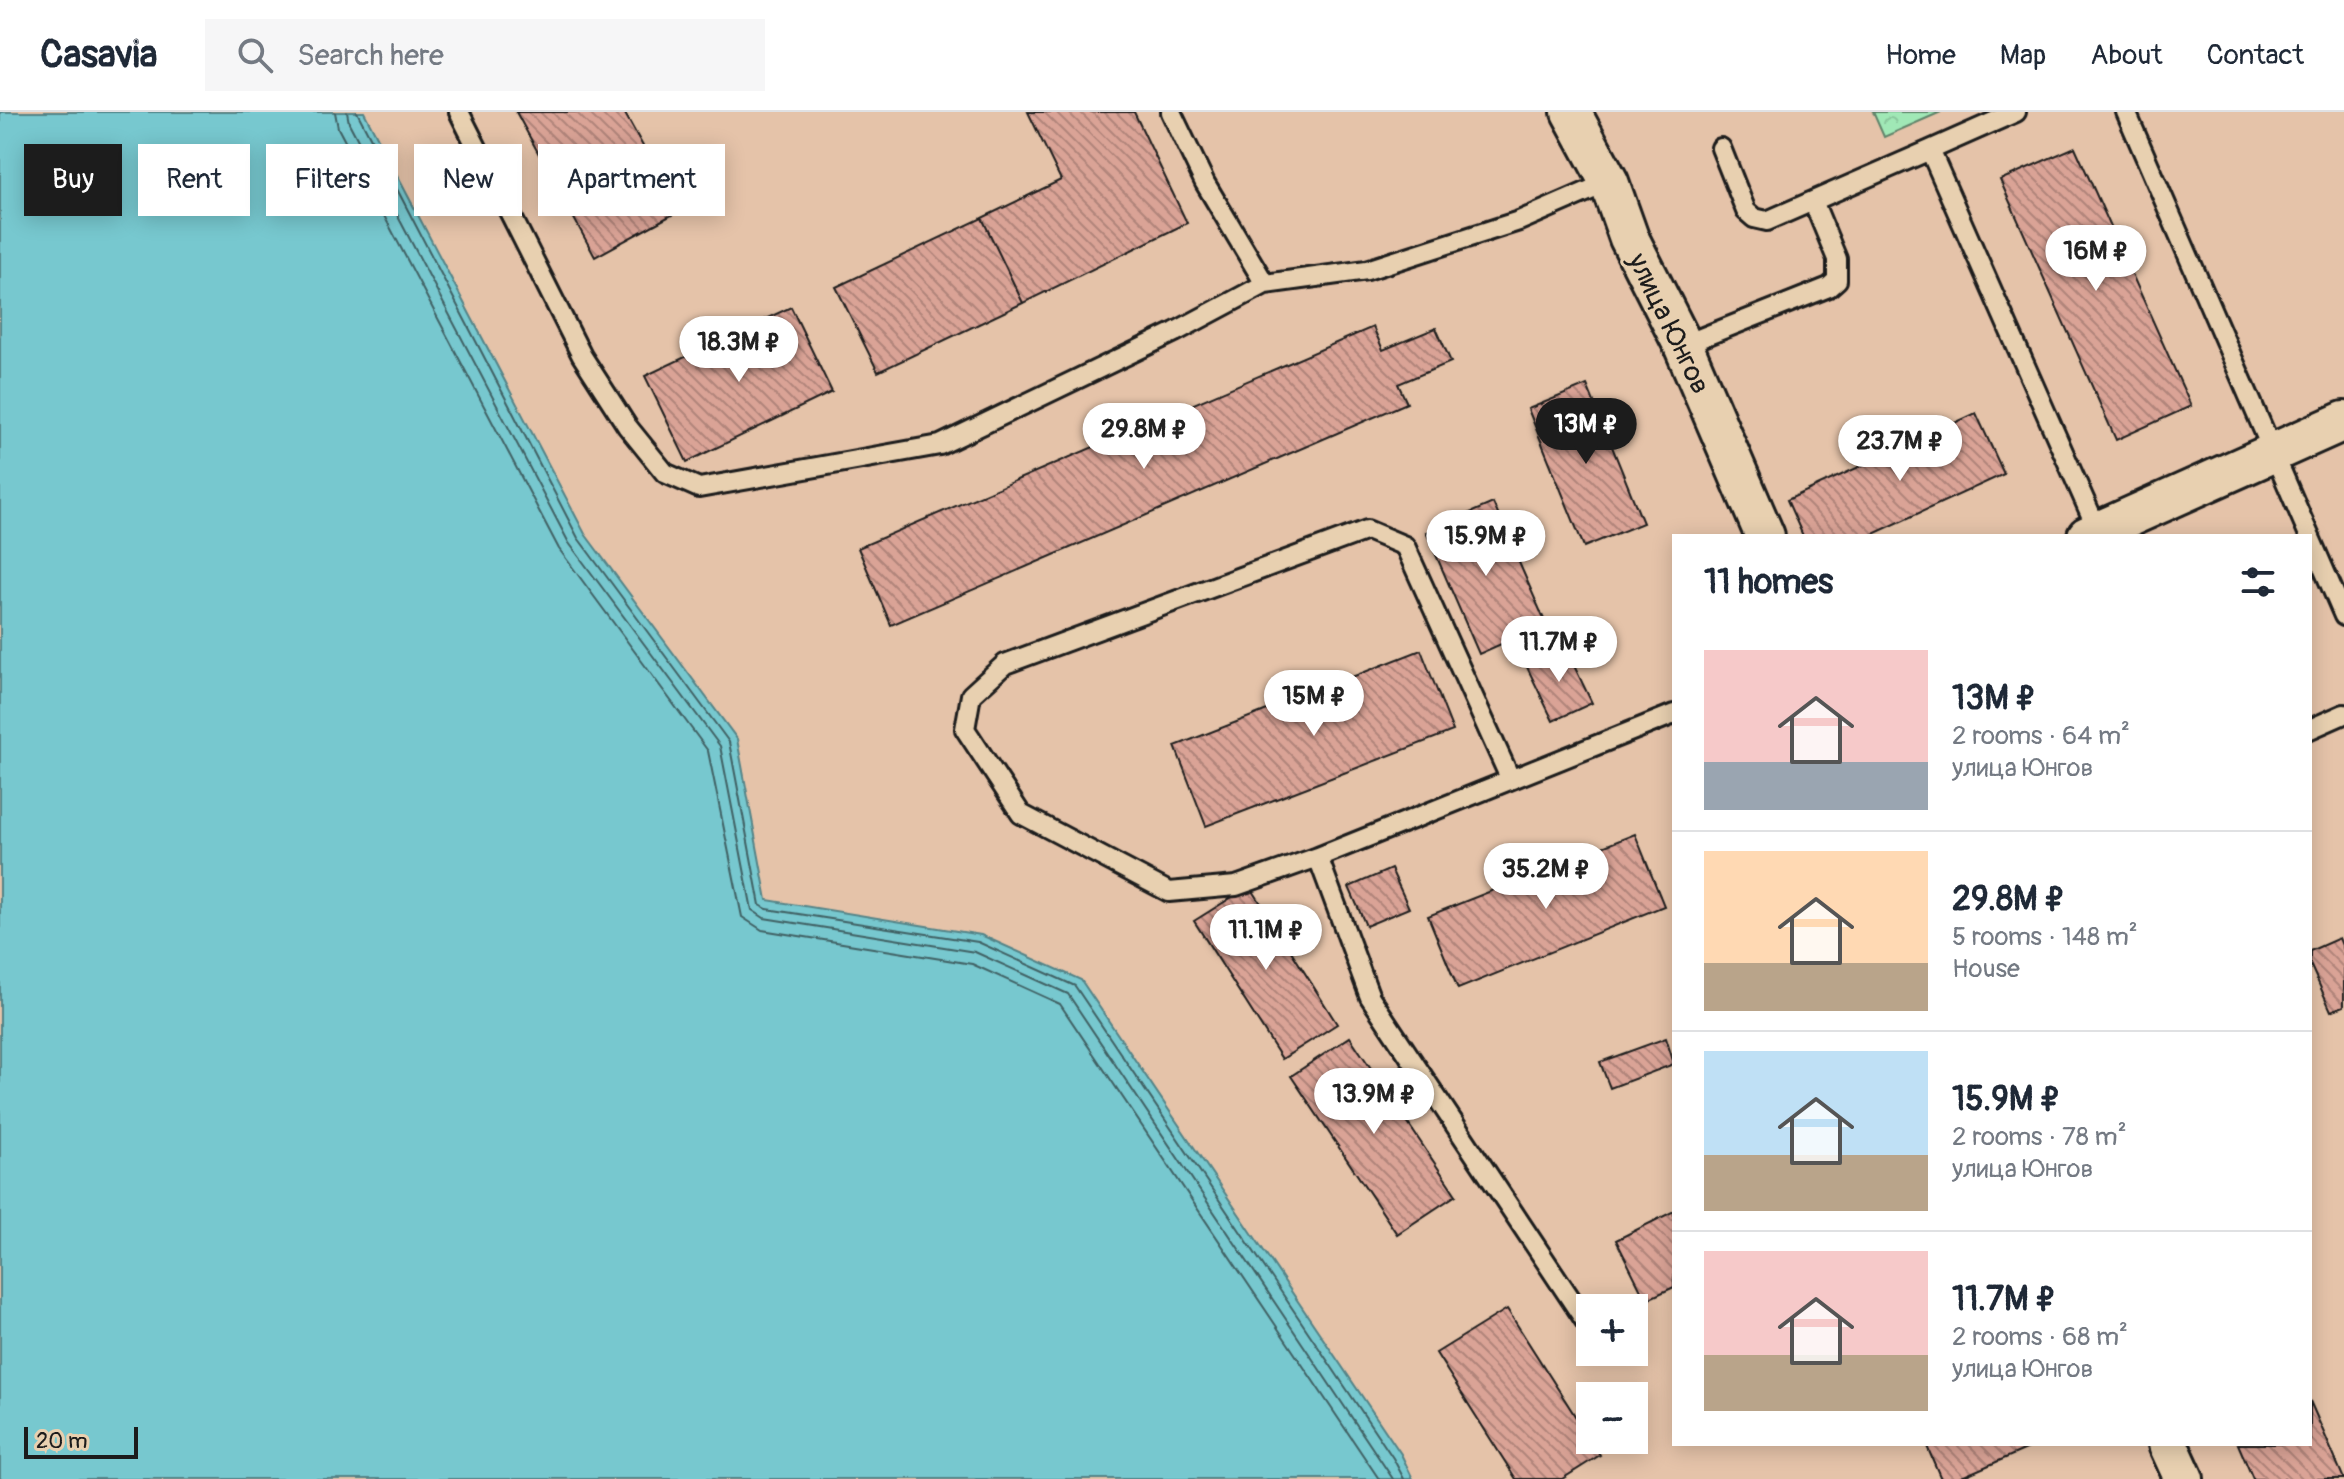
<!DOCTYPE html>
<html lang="en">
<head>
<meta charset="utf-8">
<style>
	:root { --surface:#fff; --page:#f6f6f7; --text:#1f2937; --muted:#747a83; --line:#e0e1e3; --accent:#1c1c1c }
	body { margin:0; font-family:Pangolin,sans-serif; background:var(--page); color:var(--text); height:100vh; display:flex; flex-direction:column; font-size:30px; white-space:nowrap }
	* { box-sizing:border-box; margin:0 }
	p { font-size:26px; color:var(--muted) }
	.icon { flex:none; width:44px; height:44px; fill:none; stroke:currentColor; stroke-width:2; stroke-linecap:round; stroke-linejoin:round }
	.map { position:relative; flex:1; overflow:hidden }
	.side { position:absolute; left:1672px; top:422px; width:640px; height:912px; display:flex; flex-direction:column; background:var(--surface); border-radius:0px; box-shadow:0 4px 20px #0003 }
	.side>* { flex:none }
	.banner { position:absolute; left:24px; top:32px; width:760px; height:72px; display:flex; gap:16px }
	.buttons { position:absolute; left:1576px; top:1182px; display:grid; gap:16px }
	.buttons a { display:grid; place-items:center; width:72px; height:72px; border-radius:0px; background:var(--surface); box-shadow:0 4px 20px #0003; font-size:40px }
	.scale { position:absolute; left:24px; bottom:20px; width:114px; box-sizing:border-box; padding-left:8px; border:4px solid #1c1c1c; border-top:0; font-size:22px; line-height:28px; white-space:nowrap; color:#1c1c1c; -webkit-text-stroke:6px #e8d0b0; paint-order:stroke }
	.price { position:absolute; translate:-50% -68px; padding:0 18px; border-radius:28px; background:#fff; color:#222; font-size:26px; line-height:52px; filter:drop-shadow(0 2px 4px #0008) }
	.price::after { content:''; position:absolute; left:50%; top:48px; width:24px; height:18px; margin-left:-12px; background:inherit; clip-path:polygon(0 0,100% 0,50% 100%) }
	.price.active { background:var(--accent); color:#fff }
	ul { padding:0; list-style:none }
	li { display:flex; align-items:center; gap:24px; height:200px; padding:0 32px }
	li+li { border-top:2px solid var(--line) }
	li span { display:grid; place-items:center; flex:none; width:224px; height:160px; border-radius:0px; color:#555 }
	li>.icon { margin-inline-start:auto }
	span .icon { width:96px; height:96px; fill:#fffc; stroke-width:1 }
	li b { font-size:34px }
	h2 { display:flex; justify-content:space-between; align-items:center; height:96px; padding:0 32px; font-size:34px }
	.pill { padding:0 28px; border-radius:0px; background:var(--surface); box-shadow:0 4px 20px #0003; font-size:28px; line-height:72px }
	.pill.active { background:var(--accent); color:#fff }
	header { display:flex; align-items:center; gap:48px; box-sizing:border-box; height:112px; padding:0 40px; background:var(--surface); border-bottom:2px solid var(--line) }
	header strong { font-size:38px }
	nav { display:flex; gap:44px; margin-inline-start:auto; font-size:28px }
	.search { width:560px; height:72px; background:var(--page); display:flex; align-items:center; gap:20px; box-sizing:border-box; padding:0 28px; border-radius:0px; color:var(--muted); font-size:30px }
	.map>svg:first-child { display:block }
	.park { fill:url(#park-crowns); stroke:#5e8269; stroke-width:2 }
	.water { fill:#77c8cf; stroke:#538387; stroke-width:2 }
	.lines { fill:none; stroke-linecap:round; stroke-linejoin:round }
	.shore { stroke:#406164; stroke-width:2 }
	.building { fill:url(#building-back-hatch); stroke:#1c1c1c; stroke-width:2 }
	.service-casing { stroke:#1c1c1c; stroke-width:24 }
	.minor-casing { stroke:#1c1c1c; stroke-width:44 }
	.service { stroke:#e8d0b0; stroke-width:18 }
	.minor { stroke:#e8d0b0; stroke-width:38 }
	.labels { text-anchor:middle; stroke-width:6; stroke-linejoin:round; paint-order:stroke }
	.street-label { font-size:28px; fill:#1c1c1c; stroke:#e8d0b0 }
</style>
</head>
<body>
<header>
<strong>Casavia</strong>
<div class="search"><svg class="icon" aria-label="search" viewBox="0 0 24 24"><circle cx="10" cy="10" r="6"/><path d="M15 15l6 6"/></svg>Search here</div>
<nav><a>Home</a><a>Map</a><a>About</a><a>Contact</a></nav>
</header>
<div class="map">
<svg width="2344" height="1367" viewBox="0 0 2344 1367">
	<defs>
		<pattern id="park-crowns" width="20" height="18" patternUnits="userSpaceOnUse" patternTransform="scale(2)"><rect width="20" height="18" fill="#a0e8b6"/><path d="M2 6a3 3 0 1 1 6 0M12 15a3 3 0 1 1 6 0" fill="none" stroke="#89c69c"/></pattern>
		<pattern id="building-back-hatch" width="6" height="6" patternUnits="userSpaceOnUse" patternTransform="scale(2)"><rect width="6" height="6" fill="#daa396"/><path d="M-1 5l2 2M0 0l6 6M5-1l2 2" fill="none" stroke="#b0847a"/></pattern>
	</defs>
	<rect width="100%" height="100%" fill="#e5c3a9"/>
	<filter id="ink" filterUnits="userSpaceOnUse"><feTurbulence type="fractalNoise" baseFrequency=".0125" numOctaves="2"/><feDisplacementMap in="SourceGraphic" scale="16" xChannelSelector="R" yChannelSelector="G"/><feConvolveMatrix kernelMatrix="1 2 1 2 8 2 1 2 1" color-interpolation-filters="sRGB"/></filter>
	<g filter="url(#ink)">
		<path class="park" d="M 1873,0 L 1941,0 L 1884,25 Z"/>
		<path class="water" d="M 0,0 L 364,0 L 585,422 L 737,627 L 767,788 L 981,823 L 1081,868 L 1401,1342 L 1413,1367 L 0,1367 Z"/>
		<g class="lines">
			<path class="shore" d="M 335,0 L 338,16 L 559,437 L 708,639 L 742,805 L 762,818 L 972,852 L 1060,892 L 1379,1367
				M 347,0 L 349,11 L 569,431 L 720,634 L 752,798 L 764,806 L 975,840 L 1068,882 L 1393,1367
				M 357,0 L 578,426 L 729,630 L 760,793 L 767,797 L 978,830 L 1075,874 L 1393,1346 L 1404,1367"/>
		</g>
		<path class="building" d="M 516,0 L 624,0 L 679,99 L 595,145 Z
			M 1028,0 L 1134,0 L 1187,111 L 1023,191 L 982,106 L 1061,68 Z
			M 2075,35 L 2191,294 L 2116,328 L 2000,68 Z
			M 982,106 L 1023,191 L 878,260 L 836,175 Z
			M 791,195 L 832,280 L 687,350 L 645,264 Z
			M 1373,215 L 1383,238 L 1436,216 L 1451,250 L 1398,272 L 1407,291 L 891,513 L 858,436 Z
			M 1587,273 L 1643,411 L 1584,435 L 1528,297 Z
			M 1976,301 L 2004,362 L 1869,424 L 1803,424 L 1787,388 Z
			M 1493,391 L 1546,512 L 1479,542 L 1426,420 Z
			M 1565,535 L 1592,591 L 1553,609 L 1526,553 Z
			M 1421,538 L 1453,619 L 1206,714 L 1175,634 Z
			M 1635,722 L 1664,794 L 1458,877 L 1428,804 Z
			M 1391,757 L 1409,796 L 1366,814 L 1349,775 Z
			M 1250,774 L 1337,912 L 1282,947 L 1194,809 Z
			M 2339,826 L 2344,838 L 2344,894 L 2331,899 L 2310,852 L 2310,839 Z
			M 1350,925 L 1456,1083 L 1397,1122 L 1291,964 Z
			M 1666,926 L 1674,952 L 1610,976 L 1600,950 Z
			M 1674,1099 L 1674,1175 L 1646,1188 L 1616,1128 Z
			M 1507,1197 L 1600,1343 L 1562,1367 L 1516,1367 L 1436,1241 Z
			M 2310,1289 L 2344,1367 L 2253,1367 L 2238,1332 L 2310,1332 Z
			M 1926,1332 L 2038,1332 L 1957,1367 L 1941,1367 Z"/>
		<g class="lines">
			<defs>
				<path id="service" d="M 459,0 L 582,244 L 627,314 L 665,361 L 699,376 L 940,333 L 1175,220 L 1265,172 L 1367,158 L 1519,109 L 1609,70
					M 1171,0 L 1205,71 L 1265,172
					M 2016,0 L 1930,38 L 2098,419
					M 2126,0 L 2344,504
					M 1721,36 L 1746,99 L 1754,106 L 1767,109 L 1930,38
					M 1683,233 L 1829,175 L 1837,168 L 1837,147 L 1813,89
					M 2310,617 L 2344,602
					M 1318,745 L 1236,774 L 1169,780 L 1021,702 L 965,617 L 971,583 L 1005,552 L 1367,418 L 1405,434 L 1510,666
					M 1590,1216 L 1370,885 L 1318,745 L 1674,602"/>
				<path id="minor" d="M 1571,0 L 1609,70 L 1629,126 L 1683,233 L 1765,424
					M 2087,424 L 2344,309
					M 2168,1332 L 2184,1367"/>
			</defs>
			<use href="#service" class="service-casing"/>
			<use href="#minor" class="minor-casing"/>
			<use href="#service" class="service"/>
			<use href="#minor" class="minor"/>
		</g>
	</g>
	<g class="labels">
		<g class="street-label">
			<text transform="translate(1670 211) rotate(64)" y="10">улица Юнгов</text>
		</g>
	</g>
</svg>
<div class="buttons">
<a>+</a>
<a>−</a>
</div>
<div class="scale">20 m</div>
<b class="price" style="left:2096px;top:181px">16M ₽</b>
<b class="price" style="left:739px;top:272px">18.3M ₽</b>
<b class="price active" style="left:1586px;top:354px">13M ₽</b>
<b class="price" style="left:1144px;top:359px">29.8M ₽</b>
<b class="price" style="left:1900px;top:371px">23.7M ₽</b>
<b class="price" style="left:1486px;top:466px">15.9M ₽</b>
<b class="price" style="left:1559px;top:572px">11.7M ₽</b>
<b class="price" style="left:1314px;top:626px">15M ₽</b>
<b class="price" style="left:1546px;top:799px">35.2M ₽</b>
<b class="price" style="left:1266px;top:860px">11.1M ₽</b>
<b class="price" style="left:1374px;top:1024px">13.9M ₽</b>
<div class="banner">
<a class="pill active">Buy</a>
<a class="pill">Rent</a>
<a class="pill">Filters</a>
<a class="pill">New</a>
<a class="pill">Apartment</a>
</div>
<section class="side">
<h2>11 homes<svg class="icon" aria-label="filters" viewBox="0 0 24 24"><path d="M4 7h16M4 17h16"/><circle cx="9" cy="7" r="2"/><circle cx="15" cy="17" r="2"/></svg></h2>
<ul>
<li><span style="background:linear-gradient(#f6c9c9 70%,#9aa5b1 0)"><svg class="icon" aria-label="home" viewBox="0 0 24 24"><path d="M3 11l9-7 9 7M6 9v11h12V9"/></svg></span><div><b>13M ₽</b><p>2 rooms · 64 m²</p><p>улица Юнгов</p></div></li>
<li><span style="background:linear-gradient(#ffd9b3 70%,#b9a48a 0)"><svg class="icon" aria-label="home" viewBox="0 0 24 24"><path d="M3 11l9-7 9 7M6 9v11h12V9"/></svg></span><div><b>29.8M ₽</b><p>5 rooms · 148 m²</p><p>House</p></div></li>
<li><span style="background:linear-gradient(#bfe0f5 65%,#b9a48a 0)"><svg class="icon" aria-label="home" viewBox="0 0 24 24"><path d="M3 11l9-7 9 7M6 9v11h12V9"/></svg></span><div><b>15.9M ₽</b><p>2 rooms · 78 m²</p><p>улица Юнгов</p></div></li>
<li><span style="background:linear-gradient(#f6c9c9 65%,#b9a48a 0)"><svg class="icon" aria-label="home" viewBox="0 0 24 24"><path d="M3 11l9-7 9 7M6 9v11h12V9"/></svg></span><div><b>11.7M ₽</b><p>2 rooms · 68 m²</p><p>улица Юнгов</p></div></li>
</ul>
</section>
</div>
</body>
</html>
